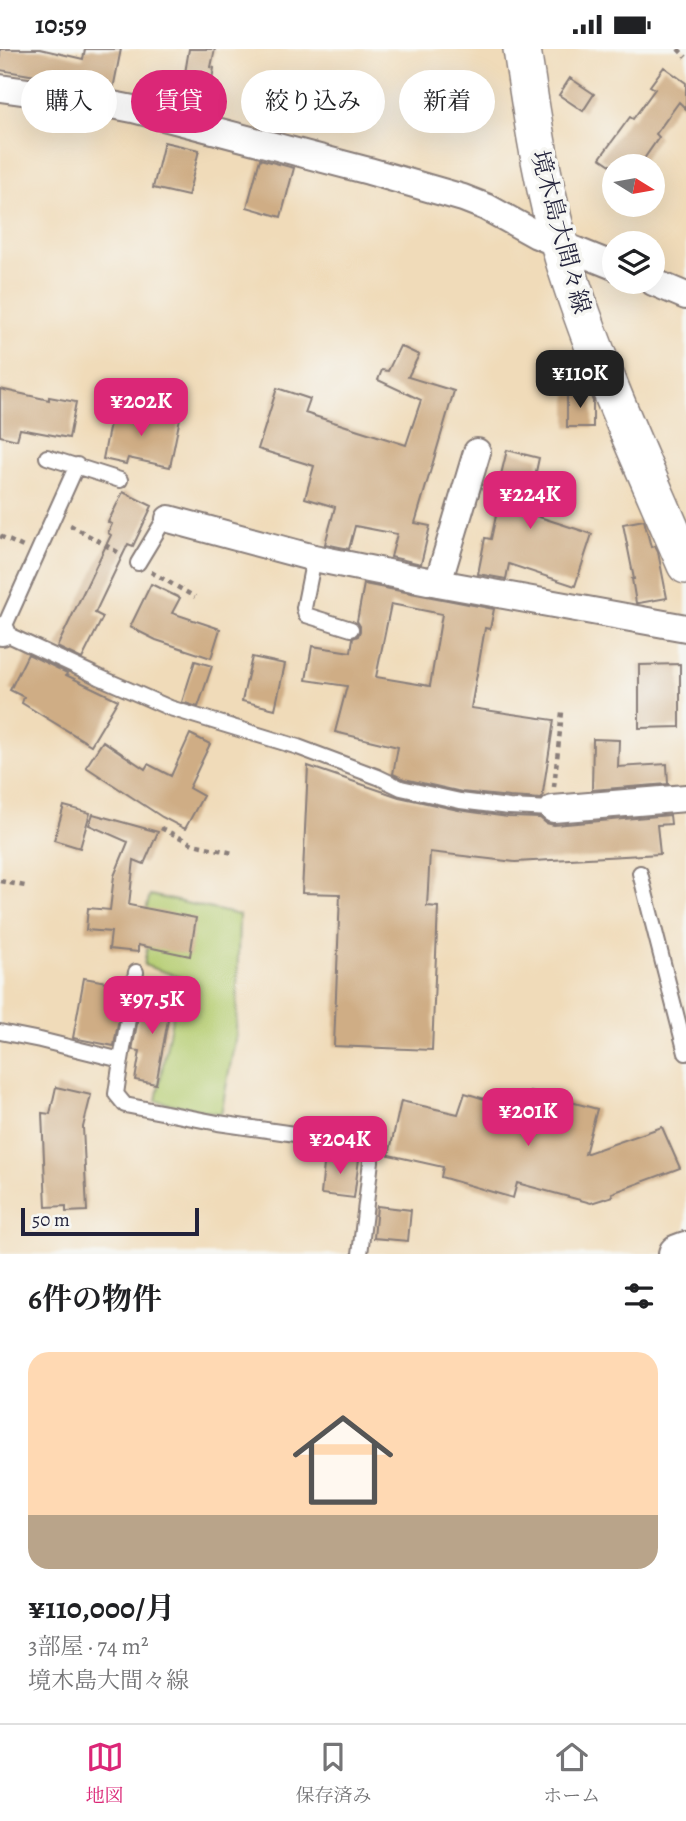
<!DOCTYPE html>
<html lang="ja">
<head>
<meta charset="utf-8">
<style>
	:root { --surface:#fff; --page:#f2f2f2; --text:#202124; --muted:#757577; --line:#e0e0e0; --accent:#db2777 }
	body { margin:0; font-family:Alegreya,"Noto Serif JP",serif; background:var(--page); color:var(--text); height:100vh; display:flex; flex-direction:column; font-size:26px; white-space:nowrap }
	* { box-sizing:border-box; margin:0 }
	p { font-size:23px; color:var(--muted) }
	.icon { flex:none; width:38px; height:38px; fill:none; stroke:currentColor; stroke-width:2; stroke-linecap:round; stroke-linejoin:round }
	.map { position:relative; height:1205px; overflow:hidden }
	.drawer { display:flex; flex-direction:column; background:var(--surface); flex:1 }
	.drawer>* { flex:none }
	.banner { position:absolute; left:21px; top:21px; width:644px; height:63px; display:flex; gap:14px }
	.needle { width:46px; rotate:101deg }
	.controls { position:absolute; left:602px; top:105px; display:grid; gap:14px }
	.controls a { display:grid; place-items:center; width:63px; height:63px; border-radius:50%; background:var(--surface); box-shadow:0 7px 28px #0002; font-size:35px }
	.scale { position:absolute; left:21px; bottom:18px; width:178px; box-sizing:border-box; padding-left:7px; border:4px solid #22223b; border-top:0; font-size:19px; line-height:24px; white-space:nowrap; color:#22223b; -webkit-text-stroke:5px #f6f6f2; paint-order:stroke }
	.price { position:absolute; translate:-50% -60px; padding:0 16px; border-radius:14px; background:var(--accent); color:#fff; font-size:23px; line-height:46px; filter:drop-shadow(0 2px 4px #0008) }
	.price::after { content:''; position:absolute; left:50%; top:42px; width:21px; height:16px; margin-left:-10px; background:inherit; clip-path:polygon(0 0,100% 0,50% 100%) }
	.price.active { background:#222; color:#fff }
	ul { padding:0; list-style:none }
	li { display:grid; align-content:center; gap:14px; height:371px; padding:0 28px }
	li+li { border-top:2px solid var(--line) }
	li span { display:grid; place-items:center; height:217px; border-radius:21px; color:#555 }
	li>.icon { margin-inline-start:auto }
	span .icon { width:126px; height:126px; fill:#fffc; stroke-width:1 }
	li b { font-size:30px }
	h2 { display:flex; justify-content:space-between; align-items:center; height:84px; padding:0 28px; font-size:30px }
	.chip { padding:0 24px; border-radius:32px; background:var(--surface); box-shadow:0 7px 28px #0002; font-size:24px; line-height:63px }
	.chip.active { background:var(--accent); color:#fff }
	.status { display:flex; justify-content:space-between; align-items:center; height:49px; padding:0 35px; background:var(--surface); direction:ltr }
	.status svg { height:19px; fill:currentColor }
	.menu { display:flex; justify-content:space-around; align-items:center; height:98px; border-top:2px solid var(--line); background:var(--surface); font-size:19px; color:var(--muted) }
	.menu a { display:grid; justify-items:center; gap:4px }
	.menu .active { color:var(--accent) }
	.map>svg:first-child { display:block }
	.green { fill:#b6cd72; stroke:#6c7856; stroke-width:2 }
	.building { fill:#cfad85; fill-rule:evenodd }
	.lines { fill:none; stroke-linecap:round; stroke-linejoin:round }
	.service-casing { stroke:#897e7a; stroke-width:18 }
	.minor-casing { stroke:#897e7a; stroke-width:30 }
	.secondary-casing { stroke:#897e7a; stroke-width:40 }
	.primary-casing { stroke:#897e7a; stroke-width:42 }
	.path { stroke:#897e7a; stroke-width:4.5; stroke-dasharray:5 5; stroke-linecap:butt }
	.service { stroke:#fff; stroke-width:14 }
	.minor { stroke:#fff; stroke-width:26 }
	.secondary { stroke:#fff; stroke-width:37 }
	.primary { stroke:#fff; stroke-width:38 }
	.labels { text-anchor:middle; stroke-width:7; stroke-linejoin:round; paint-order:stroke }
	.street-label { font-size:24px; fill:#22223b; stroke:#f6f6f2 }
</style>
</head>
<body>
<div class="status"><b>10:59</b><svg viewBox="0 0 49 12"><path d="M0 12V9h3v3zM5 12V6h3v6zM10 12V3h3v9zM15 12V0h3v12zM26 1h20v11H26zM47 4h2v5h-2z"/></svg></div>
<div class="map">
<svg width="686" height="1205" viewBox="0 0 686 1205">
	<rect width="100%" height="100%" fill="#f6f6f2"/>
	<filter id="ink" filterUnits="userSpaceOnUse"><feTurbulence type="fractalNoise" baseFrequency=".0143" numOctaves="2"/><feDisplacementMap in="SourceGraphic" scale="14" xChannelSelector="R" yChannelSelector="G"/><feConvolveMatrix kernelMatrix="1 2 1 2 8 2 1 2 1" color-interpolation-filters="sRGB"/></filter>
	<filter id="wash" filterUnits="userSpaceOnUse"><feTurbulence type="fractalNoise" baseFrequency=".00686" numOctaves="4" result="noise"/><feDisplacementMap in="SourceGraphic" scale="28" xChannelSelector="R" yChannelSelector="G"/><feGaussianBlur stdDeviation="1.57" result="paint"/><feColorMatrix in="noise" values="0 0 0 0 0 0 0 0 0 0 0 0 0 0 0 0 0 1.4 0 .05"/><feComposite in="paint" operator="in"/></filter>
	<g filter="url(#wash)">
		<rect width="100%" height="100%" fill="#f0dbb9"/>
		<path class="green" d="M 150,846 L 239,866 L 236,986 L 221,1065 L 156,1052 L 180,928 L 144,916 L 152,869 L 146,861 Z"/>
		<g id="blocks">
			<path class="building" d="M 0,0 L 40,0 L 83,10 L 85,0 L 121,0 L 113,40 L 0,21 Z
				M 189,0 L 215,0 L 211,18 L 214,19 L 207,59 L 180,54 Z
				M 664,18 L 686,34 L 686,60 L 679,53 L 656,85 L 659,88 L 639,117 L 612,117 L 600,109 L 630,68 L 633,70 L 655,40 L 650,37 Z
				M 570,29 L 594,45 L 583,62 L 559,46 Z
				M 164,93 L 199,101 L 188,147 L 153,139 Z
				M 260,110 L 294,119 L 281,168 L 247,158 Z
				M 400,297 L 419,306 L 408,328 L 454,342 L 415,474 L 430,477 L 421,515 L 391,508 L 397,485 L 355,477 L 349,500 L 325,495 L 335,458 L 305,449 L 314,417 L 258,400 L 277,339 L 310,350 L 305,364 L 406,396 L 421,351 L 378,331 L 382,321 L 388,322 Z
				M 0,340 L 49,351 L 49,348 L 76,353 L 69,389 L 20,380 L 17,391 L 0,387 Z
				M 567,343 L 589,343 L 593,352 L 593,378 L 567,378 Z
				M 113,359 L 152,366 L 152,364 L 180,369 L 170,418 L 128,409 L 126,415 L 103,410 Z
				M 507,401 L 539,409 L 527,464 L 592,485 L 575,537 L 509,515 L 506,530 L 478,525 L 485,489 L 491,490 L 502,439 L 498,438 Z
				M 123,443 L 152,457 L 133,497 L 128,495 L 95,564 L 103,568 L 82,610 L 57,598 L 111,486 L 108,484 L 112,475 L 108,473 Z
				M 644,471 L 651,498 L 655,497 L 658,503 L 667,549 L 639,554 L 636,554 L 632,530 L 634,530 L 623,475 Z
				M 151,535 L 180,549 L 172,564 L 220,580 L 211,609 L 156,591 L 130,578 Z
				M 364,535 L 494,560 L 490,580 L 485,579 L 471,659 L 554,671 L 542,750 L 510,748 L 462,743 L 404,730 L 393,725 L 398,698 L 335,683 L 347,637 L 306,631 L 312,597 L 351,603 L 353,589 L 358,587 L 360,582 L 360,577 L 357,572 ZM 391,555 L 442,565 L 430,637 L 376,628 Z
				M 28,605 L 67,624 L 66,626 L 118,651 L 91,696 L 22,654 L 24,648 L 10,641 Z
				M 252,608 L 285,615 L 275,660 L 242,652 Z
				M 195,612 L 212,617 L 198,658 L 182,653 Z
				M 680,615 L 680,678 L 639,679 L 639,616 Z
				M 190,685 L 210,695 L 189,739 L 203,747 L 185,780 L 162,768 L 86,718 L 103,692 L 145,720 L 148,715 L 171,727 Z
				M 593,690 L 619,691 L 618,718 L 667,715 L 668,735 L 592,741 Z
				M 308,717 L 399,748 L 458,761 L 508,768 L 540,769 L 546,774 L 554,776 L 670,766 L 671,775 L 657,776 L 660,805 L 515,813 L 430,803 L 427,857 L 438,858 L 432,1001 L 334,997 L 340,845 L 302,844 Z
				M 64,757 L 90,764 L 80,799 L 54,791 Z
				M 93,765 L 158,783 L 144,815 L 134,811 L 129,856 L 196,869 L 190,907 L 138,896 L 138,903 L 109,900 L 111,883 L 86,881 L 88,859 L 110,861 L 114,827 L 128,793 L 89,776 Z
				M 84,929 L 112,934 L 107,959 L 120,962 L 114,997 L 73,989 Z
				M 152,940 L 173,944 L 156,1035 L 135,1031 L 140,1002 L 132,1001 L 139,965 L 147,967 Z
				M 56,1038 L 91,1046 L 83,1078 L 87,1162 L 66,1163 L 66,1157 L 46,1158 L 42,1064 L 50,1065 Z
				M 530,1042 L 597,1060 L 585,1105 L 662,1078 L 680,1119 L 612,1144 L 613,1147 L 591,1154 L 517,1134 L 513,1149 L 441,1128 L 443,1118 L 389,1106 L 401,1052 L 458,1065 L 465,1044 L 524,1062 Z
				M 325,1106 L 359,1110 L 354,1149 L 321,1145 Z
				M 377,1157 L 411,1161 L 408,1192 L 374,1189 Z"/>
		</g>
	</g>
	<g filter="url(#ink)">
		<use href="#blocks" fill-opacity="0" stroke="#897e7a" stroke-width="2"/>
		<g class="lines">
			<defs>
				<path id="service" d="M 47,408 L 120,431
					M 77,416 L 2,583 L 99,628 L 170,659 L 298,698 L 378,728 L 401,739 L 460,752 L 509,758 L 553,760
					M 314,509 L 304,559 L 306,566 L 351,580
					M 138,514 L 164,471 L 169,470
					M 640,824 L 686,1004
					M 0,983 L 40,991 L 121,1011 L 136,923
					M 121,1011 L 116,1045 L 125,1056 L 218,1074 L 350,1093 C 362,1097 369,1099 371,1112 L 360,1205"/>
				<path id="minor" d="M 0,39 L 92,52 L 133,60 L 369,122 L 463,149 L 486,158 L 537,186 L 614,217
					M 653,233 L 686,247
					M 169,470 L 314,509 L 438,534 L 686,579
					M 438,534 L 477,403
					M 0,582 L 2,583
					M 553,760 L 686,749"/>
				<path id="secondary" d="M 522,0 C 533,76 545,152 568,224 C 600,324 645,420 686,516"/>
				<path id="primary" d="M 678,1205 L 686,1202"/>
			</defs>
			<use href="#service" class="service-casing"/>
			<use href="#minor" class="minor-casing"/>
			<use href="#secondary" class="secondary-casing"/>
			<use href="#primary" class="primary-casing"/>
			<path class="path" d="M 678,0 L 686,8
				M 70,476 L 123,506
				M 0,487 L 23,498
				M 151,523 L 195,548
				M 554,738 L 562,663
				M 161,779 L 193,795 L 233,804
				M 0,832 L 25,837"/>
			<use href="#service" class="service"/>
			<use href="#minor" class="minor"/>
			<use href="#secondary" class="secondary"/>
			<use href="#primary" class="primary"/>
		</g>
	</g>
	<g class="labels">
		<g class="street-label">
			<text transform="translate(561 183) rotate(75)" y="8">境木島大間々線</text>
		</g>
	</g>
</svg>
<div class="controls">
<a><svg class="needle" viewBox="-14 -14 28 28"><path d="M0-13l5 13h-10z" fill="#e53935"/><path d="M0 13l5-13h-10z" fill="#757577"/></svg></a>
<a><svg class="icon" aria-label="layers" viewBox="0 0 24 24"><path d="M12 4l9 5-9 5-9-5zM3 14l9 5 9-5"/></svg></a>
</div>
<div class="scale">50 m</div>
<b class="price active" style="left:580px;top:361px">¥110K</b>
<b class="price" style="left:141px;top:389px">¥202K</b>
<b class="price" style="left:530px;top:482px">¥224K</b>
<b class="price" style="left:152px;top:987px">¥97.5K</b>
<b class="price" style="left:528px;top:1099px">¥201K</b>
<b class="price" style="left:340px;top:1127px">¥204K</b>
<div class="banner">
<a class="chip">購入</a>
<a class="chip active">賃貸</a>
<a class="chip">絞り込み</a>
<a class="chip">新着</a>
</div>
</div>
<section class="drawer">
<h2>6件の物件<svg class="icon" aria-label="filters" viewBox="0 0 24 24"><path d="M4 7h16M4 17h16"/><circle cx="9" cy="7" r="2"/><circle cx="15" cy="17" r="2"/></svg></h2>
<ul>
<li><span style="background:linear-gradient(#ffd9b3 75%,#b9a48a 0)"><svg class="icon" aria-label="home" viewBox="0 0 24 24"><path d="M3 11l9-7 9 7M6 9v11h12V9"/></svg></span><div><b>¥110,000/月</b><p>3部屋 · 74 m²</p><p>境木島大間々線</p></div></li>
</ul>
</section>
<nav class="menu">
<a class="active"><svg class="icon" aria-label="map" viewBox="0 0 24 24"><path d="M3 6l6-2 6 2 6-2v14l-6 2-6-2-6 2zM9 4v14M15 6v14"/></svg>地図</a>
<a><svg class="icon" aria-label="saved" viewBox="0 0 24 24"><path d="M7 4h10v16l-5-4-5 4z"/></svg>保存済み</a>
<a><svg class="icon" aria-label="home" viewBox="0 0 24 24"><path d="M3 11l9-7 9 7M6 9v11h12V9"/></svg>ホーム</a>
</nav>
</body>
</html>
